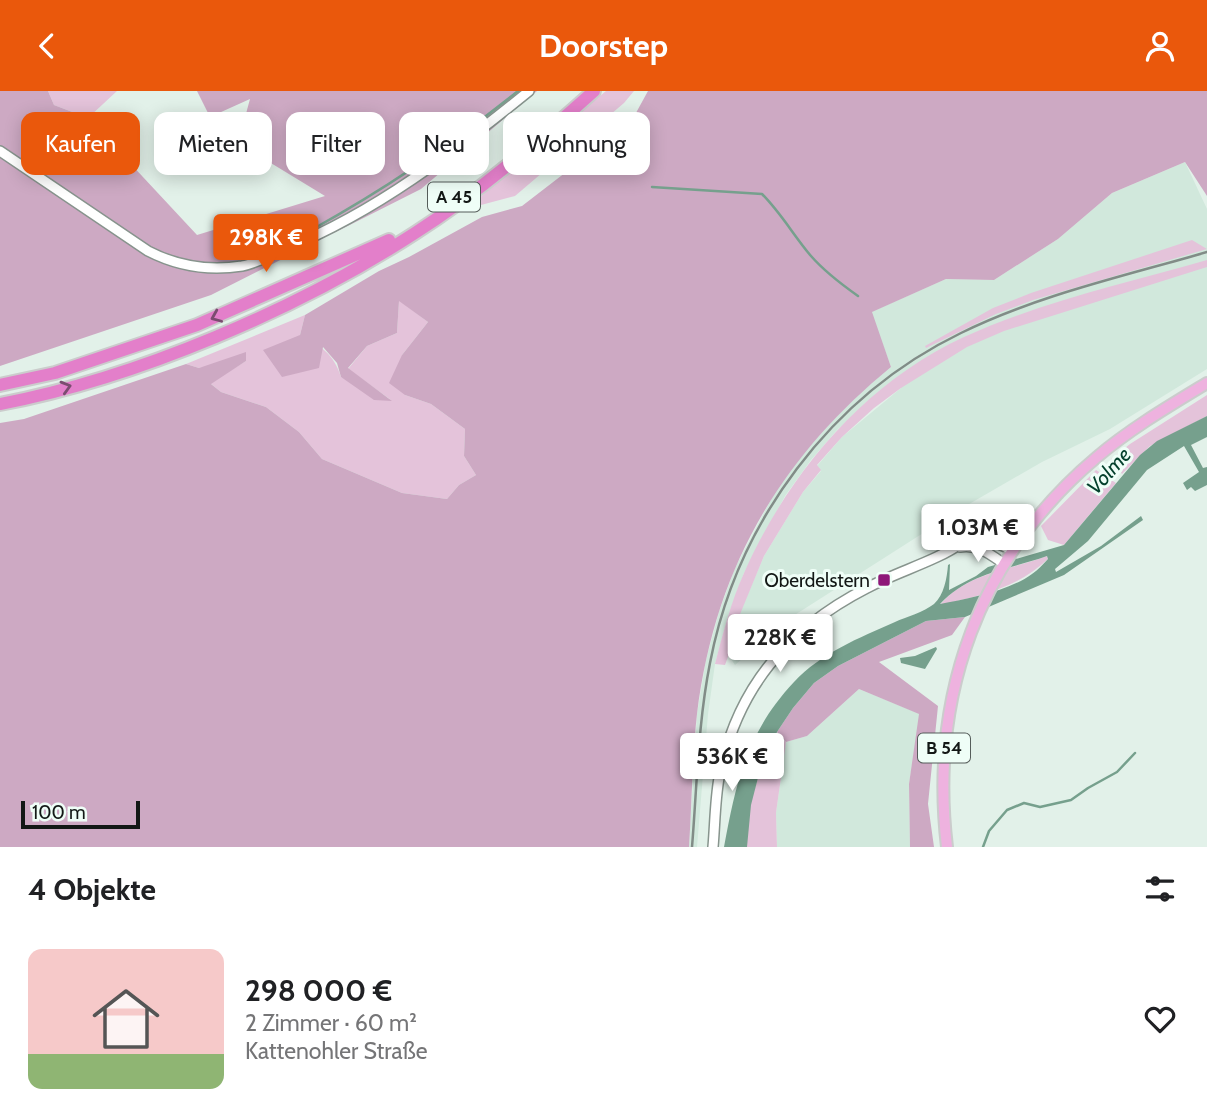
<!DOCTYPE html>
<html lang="de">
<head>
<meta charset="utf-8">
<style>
	:root { --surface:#fff; --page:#f6f6f6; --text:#202124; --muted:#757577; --accent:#ea580c }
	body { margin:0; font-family:Cabin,sans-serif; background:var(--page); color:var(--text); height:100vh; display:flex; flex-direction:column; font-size:26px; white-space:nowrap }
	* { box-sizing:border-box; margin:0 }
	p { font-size:23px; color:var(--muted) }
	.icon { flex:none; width:38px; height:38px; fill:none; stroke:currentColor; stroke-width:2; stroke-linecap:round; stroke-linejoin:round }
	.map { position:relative; height:756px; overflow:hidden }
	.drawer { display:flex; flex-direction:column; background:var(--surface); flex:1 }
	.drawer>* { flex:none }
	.banner { position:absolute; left:21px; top:21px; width:700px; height:63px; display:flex; gap:14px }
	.scale { position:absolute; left:21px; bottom:18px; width:119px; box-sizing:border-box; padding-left:7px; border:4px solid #131816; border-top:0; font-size:19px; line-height:24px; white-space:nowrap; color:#131816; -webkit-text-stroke:5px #effef7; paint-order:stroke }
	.price { position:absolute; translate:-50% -60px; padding:0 16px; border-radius:7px; background:#fff; color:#222; font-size:23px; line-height:46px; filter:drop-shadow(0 2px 4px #0008) }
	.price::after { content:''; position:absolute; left:50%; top:42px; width:21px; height:16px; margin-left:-10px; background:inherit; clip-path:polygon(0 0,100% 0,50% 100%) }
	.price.active { background:var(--accent); color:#fff }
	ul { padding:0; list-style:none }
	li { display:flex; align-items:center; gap:21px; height:175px; padding:0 28px }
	li span { display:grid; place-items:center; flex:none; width:196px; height:140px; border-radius:14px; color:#555 }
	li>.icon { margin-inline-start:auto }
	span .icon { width:84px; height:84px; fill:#fffc; stroke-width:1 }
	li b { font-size:30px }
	h2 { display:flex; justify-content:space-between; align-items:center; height:84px; padding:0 28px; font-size:30px }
	.chip { padding:0 24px; border-radius:14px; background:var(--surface); box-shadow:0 4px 18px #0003; font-size:24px; line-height:63px }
	.chip.active { background:var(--accent); color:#fff }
	header { display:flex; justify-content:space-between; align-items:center; height:91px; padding:0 28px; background:var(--accent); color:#fff; font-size:32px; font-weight:700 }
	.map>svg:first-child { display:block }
	.built { fill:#d1e8dc }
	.green { fill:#e4c3da }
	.forest { fill:#cda9c3 }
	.water { fill:#76a08d; fill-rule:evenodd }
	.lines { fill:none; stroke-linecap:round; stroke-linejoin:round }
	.stream { stroke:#76a08d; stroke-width:2.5 }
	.minor-casing { stroke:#87948d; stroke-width:12 }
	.major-casing { stroke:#cbcccc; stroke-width:14 }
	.highway-casing { stroke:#cbcccc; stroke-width:16 }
	.minor { stroke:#fff; stroke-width:9 }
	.major { stroke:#eeb2df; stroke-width:10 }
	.highway { stroke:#e37fca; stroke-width:12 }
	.rail { stroke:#818c87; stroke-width:2.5 }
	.oneway { stroke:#7b4c70 }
	.poi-dot { fill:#8e1879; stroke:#effef7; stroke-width:2.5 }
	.labels { text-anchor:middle; stroke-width:6; stroke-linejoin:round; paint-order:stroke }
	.shield { fill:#effef7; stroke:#555d5a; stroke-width:2 }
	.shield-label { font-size:18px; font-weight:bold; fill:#131816 }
	.poi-label { font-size:19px; fill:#131816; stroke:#effef7; text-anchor:end }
	.water-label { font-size:21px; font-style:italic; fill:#05412d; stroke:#effef7 }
</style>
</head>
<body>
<header><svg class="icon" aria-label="back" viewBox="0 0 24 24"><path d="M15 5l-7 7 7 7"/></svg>Doorstep<svg class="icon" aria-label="person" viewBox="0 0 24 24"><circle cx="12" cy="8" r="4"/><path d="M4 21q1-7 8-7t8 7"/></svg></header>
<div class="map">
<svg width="1207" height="756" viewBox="0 0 1207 756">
	<rect width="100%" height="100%" fill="#e2f1e9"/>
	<path class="built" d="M 1185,71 L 1207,118 L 1207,278 L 1110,338 L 1042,371 L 964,416 L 790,527 L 735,574 L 729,565 L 733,552 L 728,550 L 764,465 L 803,401 L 821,380 L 817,375 L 842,346 L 901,297 L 897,288 L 838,338 L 811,369 L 785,405 L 744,482 L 728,525 L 715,573 L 708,623 L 697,756 L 689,756 L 697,623 L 706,569 L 719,521 L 735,477 L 776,399 L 804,361 L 834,328 L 862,300 L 891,276 L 871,221 L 946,188 L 994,189 L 1058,148 L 1112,102 Z
		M 859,598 L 920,623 L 909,693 L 910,756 L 777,756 L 776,722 L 786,651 L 807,645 Z"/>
	<path class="green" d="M 48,0 L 117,0 L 88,27 L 54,14 Z
		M 606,0 L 634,0 L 624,12 L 515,105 L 466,118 Z
		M 1192,149 L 1207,158 L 1033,209 L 996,223 L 926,257 L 925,255 L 993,217 L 1031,202 Z
		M 1207,169 L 1207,176 L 1004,240 L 967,256 L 901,297 L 874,317 L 842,346 L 817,374 L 821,379 L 803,401 L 764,465 L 729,550 L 733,552 L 725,574 L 715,573 C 723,542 731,511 744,482 C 788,383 864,292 964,246 C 1041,211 1126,192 1207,169 Z
		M 399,209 L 428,231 L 402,264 L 405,304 L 431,313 L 465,338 L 464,365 L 476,384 L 459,394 L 447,408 L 402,402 L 322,368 L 299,341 L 266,316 L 221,301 L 210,292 L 246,270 L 199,277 L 186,273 L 305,224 L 300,244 C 320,254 334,263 341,286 L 391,309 L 348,278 L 367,255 L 397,242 Z
		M 1207,304 L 1207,325 L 1150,355 L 1122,383 L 1111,368 L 1130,353 Z
		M 1096,379 L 1116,392 L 1064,454 L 1048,449 L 1041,435 Z
		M 1047,465 L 1048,468 C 1016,498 982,504 940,514 C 966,482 1010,479 1047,465 Z
		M 777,641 L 786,651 L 776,722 L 777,756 L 747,756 C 743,717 762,676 777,641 Z"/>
	<path class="forest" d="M 0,0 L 48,0 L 54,14 L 88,27 L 197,144 L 325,105 L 238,52 L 250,8 L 210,26 L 197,0 L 537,0 L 421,98 L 211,204 L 0,275 Z
		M 648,0 L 1207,0 L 1207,105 L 1185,71 L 1112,102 L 1058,148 L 994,189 L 946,188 L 872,221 L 891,276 C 779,368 715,478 697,623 C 692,667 692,712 689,756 L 0,756 L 0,332 L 24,328 L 186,273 L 199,277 L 246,261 L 246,270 L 211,293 L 221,301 L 266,316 L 299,341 L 322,368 L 402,402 L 447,408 L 459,394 L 476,384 L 464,365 L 465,338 L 431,313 L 405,304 L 389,292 L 402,264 L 428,231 L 399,210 L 397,242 L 367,255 L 348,277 L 392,310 L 374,309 L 341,286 L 337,272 L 323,256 L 319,277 L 282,286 L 263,259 L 300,244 L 305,224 L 379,180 L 409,166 L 482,126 L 522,115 L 631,31 Z
		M 965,526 L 952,544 L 879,571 L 938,615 L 928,713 L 934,756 L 910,756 L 909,693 L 919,623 L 859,598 L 807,645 L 786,651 L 777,641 L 793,617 L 814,592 L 838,575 L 926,530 Z"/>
	<path class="water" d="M 1207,325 L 1207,346 L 1191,354 L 1203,377 L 1207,376 L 1207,394 L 1195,400 L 1191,396 L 1187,399 L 1183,392 L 1199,381 L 1184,355 L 1147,379 L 1088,450 L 1055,478 L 1056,481 L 1101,455 L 1141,425 L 1143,429 L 1064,484 L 965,526 L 926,530 L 838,575 L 814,592 L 793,617 L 777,641 L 759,683 L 751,714 L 747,756 L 724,756 C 736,691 747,641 794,591 C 821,562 859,547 895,531 C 906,526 924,521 934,513 C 944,504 947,487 948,474 L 950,473 L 949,499 L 976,485 L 988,476 L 1064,454 L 1140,364 L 1157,350 ZM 1047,465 L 1048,468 C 1043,473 1038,479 1032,483 C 1009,500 967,508 940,513 C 970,481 1008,479 1047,465 Z
		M 936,556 L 937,558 L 925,578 L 901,572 L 900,567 L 915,565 Z"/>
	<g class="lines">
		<path class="stream" d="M 652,96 L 762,103 C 781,122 794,145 811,165 C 825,181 841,193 858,205
			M 304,140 L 313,138 C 387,97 452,53 518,0
			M 983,756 L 989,740 L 1007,719 L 1024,712 L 1040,716 L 1071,709 L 1088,697 L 1117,681 L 1135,662"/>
		<defs>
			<path id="minor" d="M 0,60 L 148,160 C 177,175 210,180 242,175 C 258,172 272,163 287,157 C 376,121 455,60 529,0
				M 960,456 C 978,453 990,463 1004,473
				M 713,756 C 715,733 715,710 719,687 C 736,598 787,538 867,497 C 898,480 935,471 963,451 C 981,445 997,451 1013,460"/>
			<path id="major" d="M 947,756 C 929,605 979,465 1097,366 C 1130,338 1169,315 1207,292"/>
			<path id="highway" d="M 0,294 L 55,282 L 197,234 L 389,149
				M 0,313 C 137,287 298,218 415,142 C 479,101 537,51 594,0"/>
		</defs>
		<use href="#minor" class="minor-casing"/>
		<use href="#major" class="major-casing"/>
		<use href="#highway" class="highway-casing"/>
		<use href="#minor" class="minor"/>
		<use href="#major" class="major"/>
		<use href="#highway" class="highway"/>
		<path class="rail" d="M 692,756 C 697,695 698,632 710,572 C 737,431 831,305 961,242 C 1038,204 1125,185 1207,161"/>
	</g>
	<defs><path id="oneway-chevron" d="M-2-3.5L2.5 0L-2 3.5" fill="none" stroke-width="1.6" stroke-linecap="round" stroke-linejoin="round" transform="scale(1.75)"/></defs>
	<g class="oneway">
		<use href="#oneway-chevron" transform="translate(216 226) rotate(157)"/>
		<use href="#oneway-chevron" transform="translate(66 296) rotate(-16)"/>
	</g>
	<rect class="poi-dot" x="877" y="482" width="14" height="14" rx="3.5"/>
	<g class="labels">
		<g class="shield">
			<rect x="428" y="91.5" width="52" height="29" rx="5"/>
			<rect x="918" y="642.5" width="52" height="29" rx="5"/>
		</g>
		<g class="shield-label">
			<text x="454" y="112">A 45</text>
			<text x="944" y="663">B 54</text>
		</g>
		<g class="poi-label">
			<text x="870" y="496">Oberdelstern</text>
		</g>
		<g class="water-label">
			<text transform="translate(1109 380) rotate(-48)" y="7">Volme</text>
		</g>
	</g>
</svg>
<div class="scale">100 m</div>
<b class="price active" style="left:266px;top:183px">298K €</b>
<b class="price" style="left:978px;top:473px">1.03M €</b>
<b class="price" style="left:780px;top:583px">228K €</b>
<b class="price" style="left:732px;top:702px">536K €</b>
<div class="banner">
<a class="chip active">Kaufen</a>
<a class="chip">Mieten</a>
<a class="chip">Filter</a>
<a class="chip">Neu</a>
<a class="chip">Wohnung</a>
</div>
</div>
<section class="drawer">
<h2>4 Objekte<svg class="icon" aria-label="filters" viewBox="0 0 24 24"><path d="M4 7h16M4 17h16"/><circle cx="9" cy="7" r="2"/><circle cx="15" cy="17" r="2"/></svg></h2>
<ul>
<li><span style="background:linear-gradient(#f6c9c9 75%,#8fb573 0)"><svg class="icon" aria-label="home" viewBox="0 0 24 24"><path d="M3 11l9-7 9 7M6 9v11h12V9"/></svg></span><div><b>298 000 €</b><p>2 Zimmer · 60 m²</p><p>Kattenohler Straße</p></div><svg class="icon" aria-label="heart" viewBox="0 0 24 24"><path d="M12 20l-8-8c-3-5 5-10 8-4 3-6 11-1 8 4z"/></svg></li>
</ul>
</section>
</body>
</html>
